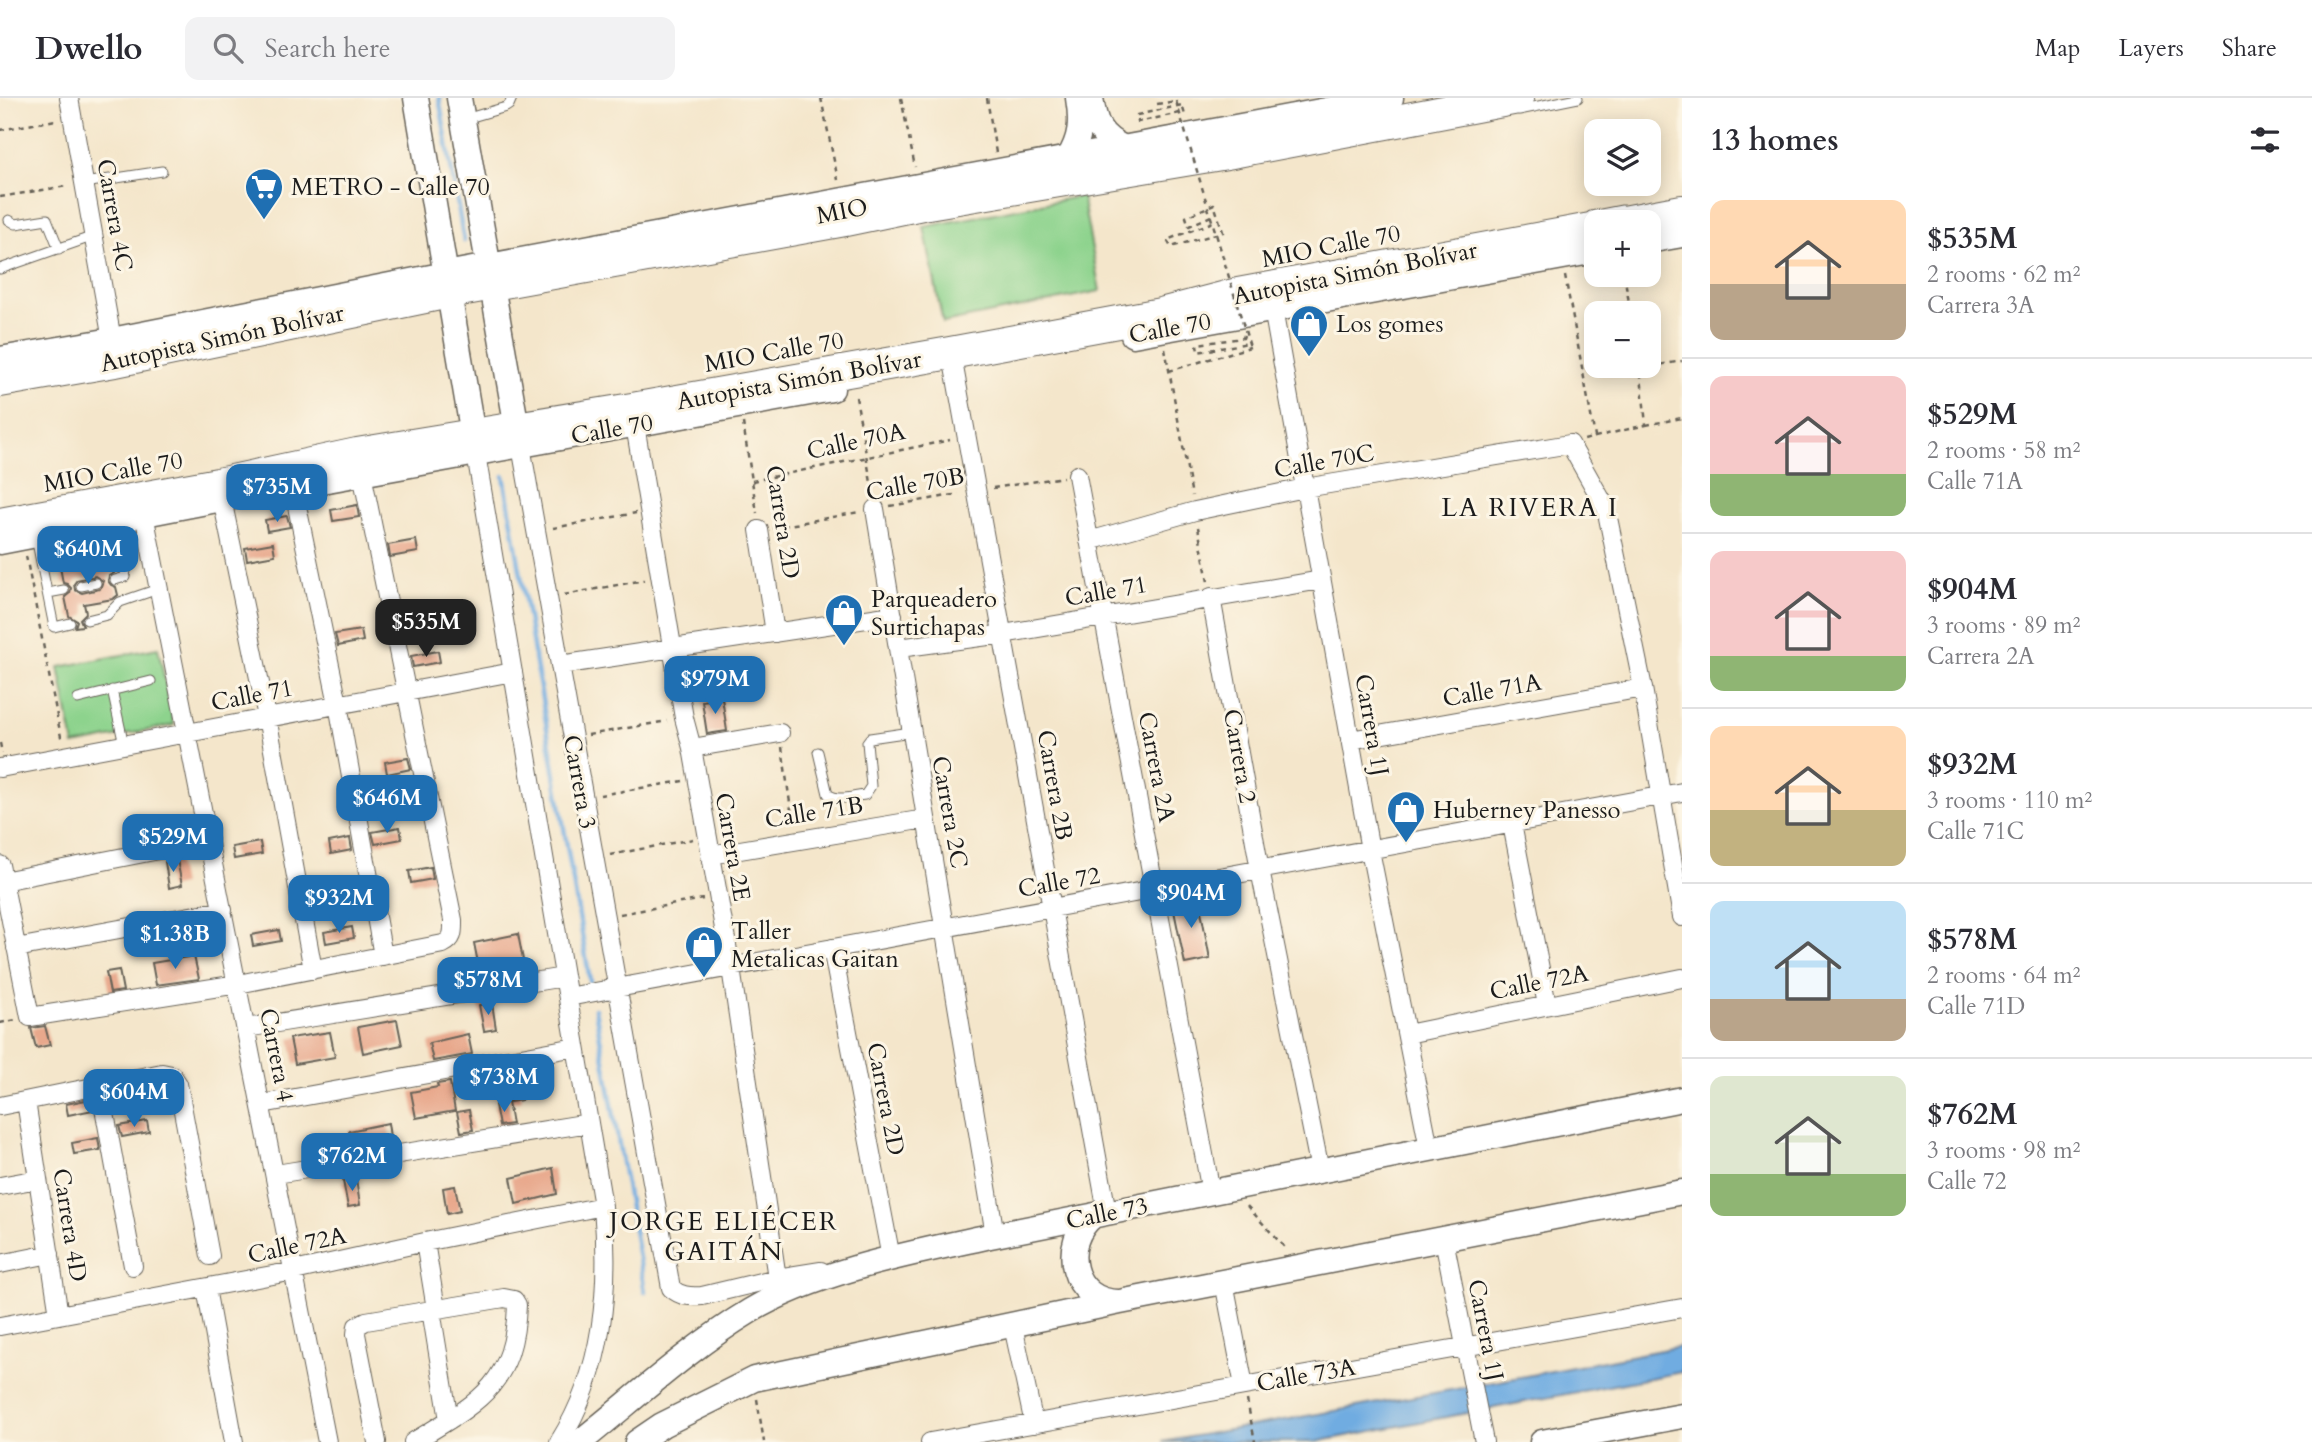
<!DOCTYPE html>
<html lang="en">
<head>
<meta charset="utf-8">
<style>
	:root { --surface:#fff; --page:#f2f2f3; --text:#2b2b33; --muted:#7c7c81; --line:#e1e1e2; --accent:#1f6fb2 }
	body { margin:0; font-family:Cardo,serif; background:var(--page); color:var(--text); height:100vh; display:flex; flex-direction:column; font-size:26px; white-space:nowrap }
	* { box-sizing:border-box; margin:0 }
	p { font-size:23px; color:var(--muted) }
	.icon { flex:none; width:38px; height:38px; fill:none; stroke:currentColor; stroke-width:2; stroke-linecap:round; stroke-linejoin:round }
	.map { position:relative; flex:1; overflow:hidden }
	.side { display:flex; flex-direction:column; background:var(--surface); width:630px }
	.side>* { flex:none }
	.fabs { position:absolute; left:1584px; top:21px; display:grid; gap:14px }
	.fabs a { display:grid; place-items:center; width:77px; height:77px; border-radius:14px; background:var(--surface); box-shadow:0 4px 18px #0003; font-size:35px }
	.price { position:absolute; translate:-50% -60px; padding:0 16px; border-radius:14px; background:var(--accent); color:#fff; font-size:23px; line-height:46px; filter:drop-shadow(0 2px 4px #0008) }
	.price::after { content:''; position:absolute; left:50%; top:42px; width:21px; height:16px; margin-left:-10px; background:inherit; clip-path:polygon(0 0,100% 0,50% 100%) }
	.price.selected { background:#222; color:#fff }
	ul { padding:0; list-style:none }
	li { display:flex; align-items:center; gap:21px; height:175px; padding:0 28px }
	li+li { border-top:2px solid var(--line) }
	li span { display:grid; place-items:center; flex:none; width:196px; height:140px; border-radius:14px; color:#555 }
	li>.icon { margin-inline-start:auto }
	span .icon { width:84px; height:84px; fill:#fffc; stroke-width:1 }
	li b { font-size:30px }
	h2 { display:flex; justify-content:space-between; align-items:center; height:84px; padding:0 28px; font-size:30px }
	header { display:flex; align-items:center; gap:42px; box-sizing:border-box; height:98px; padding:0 35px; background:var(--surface); border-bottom:2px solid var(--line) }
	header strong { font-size:33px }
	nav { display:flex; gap:38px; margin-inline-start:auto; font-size:24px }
	.search { width:490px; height:63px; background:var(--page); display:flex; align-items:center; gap:18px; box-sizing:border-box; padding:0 24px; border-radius:14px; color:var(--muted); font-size:26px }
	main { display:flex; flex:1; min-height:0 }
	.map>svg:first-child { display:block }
	.green { fill:#8dd38d; stroke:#547854; stroke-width:2 }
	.water { fill:#6face1; stroke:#46647e; stroke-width:2 }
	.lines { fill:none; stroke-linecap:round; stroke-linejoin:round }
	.stream { stroke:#6face1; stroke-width:4.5 }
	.building { fill:#e8a88c; fill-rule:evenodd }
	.lane-casing { stroke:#686359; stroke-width:11 }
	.street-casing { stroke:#686359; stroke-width:20 }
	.secondary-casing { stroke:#686359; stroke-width:27 }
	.highway-casing { stroke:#686359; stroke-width:34 }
	.path { stroke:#686359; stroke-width:2.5; stroke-dasharray:5 5; stroke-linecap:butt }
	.lane { stroke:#fff; stroke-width:9 }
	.street { stroke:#fff; stroke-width:18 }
	.secondary { stroke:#fff; stroke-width:24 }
	.highway { stroke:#fff; stroke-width:32 }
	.path-bridge { stroke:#686359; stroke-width:2.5; stroke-dasharray:5 5; stroke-linecap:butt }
	.labels { text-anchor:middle; stroke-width:6; stroke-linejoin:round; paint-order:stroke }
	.poi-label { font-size:24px; fill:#1c1c1c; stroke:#fcf5e5; text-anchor:start }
	.street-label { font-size:24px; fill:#1c1c1c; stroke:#fcf5e5 }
	.neighbourhood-label { font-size:26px; letter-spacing:2px; fill:#1c1c1c; stroke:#fcf5e5 }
</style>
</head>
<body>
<header>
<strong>Dwello</strong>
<div class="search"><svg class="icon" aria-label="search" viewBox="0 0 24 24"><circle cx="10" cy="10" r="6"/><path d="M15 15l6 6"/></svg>Search here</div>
<nav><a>Map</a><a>Layers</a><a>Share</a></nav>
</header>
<main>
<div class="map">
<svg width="1682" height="1344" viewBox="0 0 1682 1344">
	<rect width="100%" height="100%" fill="#fcf5e5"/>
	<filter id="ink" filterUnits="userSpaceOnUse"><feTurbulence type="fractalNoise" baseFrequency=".0143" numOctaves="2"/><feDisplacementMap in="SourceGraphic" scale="14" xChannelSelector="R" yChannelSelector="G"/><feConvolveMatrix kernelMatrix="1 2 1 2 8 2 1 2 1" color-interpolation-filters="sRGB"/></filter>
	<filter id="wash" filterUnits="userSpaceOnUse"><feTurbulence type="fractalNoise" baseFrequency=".00686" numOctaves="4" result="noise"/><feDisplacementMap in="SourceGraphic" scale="28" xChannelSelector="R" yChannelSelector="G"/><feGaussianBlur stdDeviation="1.57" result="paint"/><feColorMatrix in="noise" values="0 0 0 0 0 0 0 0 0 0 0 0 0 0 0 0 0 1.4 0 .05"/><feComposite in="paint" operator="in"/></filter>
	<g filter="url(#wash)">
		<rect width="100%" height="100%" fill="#f4e6cb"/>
		<path class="green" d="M 1082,98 L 1100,193 L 943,225 L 924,129 Z
			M 158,550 L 174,627 L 74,647 L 59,569 Z"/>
		<path class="water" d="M 1682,1248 L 1682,1274 L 1315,1344 L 1162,1344 L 1484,1286 Z"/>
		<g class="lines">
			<path class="stream" d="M 439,0 L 464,143
				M 504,378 L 590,883
				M 595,911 L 645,1194"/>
		</g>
		<g id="blocks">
			<path class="building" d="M 357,407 L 359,419 L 333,423 L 331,412 Z
				M 287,418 L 290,429 L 267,433 L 265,422 Z
				M 416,442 L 418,454 L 390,459 L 388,447 Z
				M 273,445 L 275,457 L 247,462 L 245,450 Z
				M 111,461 L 114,475 L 109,478 L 108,483 L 111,487 L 116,489 L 118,497 L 113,501 L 84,506 L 86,515 L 80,521 L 83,528 L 75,529 L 77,523 L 69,518 L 65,499 L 70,495 L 71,490 L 67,486 L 63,485 L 60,469 ZM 95,478 L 103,483 L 100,491 L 82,495 L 75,492 L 74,486 L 77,482 Z
				M 361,532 L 363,543 L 338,548 L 335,536 Z
				M 438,553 L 440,564 L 413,569 L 411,558 Z
				M 722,600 L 727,633 L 707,636 L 702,603 Z
				M 408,660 L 411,671 L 387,676 L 385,664 Z
				M 400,729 L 402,741 L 375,746 L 372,734 Z
				M 350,740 L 352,752 L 331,756 L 329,744 Z
				M 260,744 L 262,756 L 234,761 L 232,749 Z
				M 177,762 L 182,787 L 169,790 L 165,764 Z
				M 431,769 L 433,781 L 411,785 L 409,773 Z
				M 1198,797 L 1210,861 L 1185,866 L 1172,803 Z
				M 352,829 L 354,840 L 326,845 L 324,834 Z
				M 279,832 L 281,843 L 253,848 L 251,837 Z
				M 518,836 L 523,862 L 479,870 L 474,845 Z
				M 194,858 L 199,881 L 156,887 L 152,865 Z
				M 119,872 L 123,893 L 110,895 L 106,874 Z
				M 492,905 L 496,931 L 484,933 L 479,907 Z
				M 397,922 L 402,947 L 363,955 L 358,929 Z
				M 45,928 L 50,947 L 36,950 L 31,930 Z
				M 330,934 L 335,959 L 295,966 L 290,940 Z
				M 468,936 L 472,956 L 433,963 L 429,945 Z
				M 517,976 L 522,1002 L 510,1004 L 505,979 Z
				M 450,984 L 455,1013 L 416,1020 L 411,994 L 438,989 L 437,986 Z
				M 91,1001 L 93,1012 L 68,1017 L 66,1006 Z
				M 508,1004 L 512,1026 L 499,1028 L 495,1007 Z
				M 469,1012 L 473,1032 L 461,1034 L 457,1014 Z
				M 147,1023 L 149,1034 L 122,1039 L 119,1028 Z
				M 388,1025 L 391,1046 L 352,1052 L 349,1033 Z
				M 98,1040 L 100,1052 L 74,1056 L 72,1045 Z
				M 553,1070 L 557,1096 L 516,1106 L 511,1080 Z
				M 356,1081 L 360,1107 L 348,1109 L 343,1083 Z
				M 455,1088 L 460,1113 L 447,1116 L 443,1090 Z"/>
		</g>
	</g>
	<g filter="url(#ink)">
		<use href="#blocks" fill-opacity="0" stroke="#686359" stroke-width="2"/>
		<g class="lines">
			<defs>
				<path id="lane" d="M 1519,12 L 1578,0
					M 465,21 L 506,9 L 509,7 L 512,0
					M 84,85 L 162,73
					M 1591,118 L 1622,112
					M 9,122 L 16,126 L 47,121 L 59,151
					M 0,171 L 94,138
					M 36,439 L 54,529 L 70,525
					M 115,482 L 125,479 L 133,422
					M 81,488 L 96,485
					M 48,495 L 64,492
					M 87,522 L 107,517 L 120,504 L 158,491
					M 112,592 L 124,647
					M 78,601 L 151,583
					M 818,654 L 828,696 C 838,704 853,698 865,697 L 871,688 L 867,644 L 870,640 L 911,634"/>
				<path id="street" d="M 69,0 L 112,242
					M 1273,211 L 1370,752 L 1429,1050
					M 954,269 L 1107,1114
					M 635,327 L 684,620 L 692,650 L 731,870 L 777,1180
					M 521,348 L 671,1190 C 680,1198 689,1199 702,1198 L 777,1180 L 821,1173
					M 476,356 L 603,1108 C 610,1189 604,1273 559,1344
					M 1077,377 L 1211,1094
					M 293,389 L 338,606 L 383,858
					M 222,401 L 267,619 L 313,872
					M 875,411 L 995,1137
					M 144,416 L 327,1344
					M 759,432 L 775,535
					M 1089,443 L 1195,413 L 1305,390 L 1570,346 L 1606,410 L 1643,590 L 1682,819
					M 1211,499 L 1260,772 L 1320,1072
					M 899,550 L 1003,536 L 1321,482
					M 560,567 L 893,517
					M 1350,642 L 1643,590
					M 692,650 L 780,635
					M 0,670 L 513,574
					M 1512,726 L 1547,907
					M 710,757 L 925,721
					M 0,767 L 30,919 L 238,886 L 443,846 C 454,841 453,834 453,822 L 362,376
					M 3,783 L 209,742
					M 16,850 L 223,812
					M 832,850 L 891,1160
					M 568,899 L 1682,694
					M 246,930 L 564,879
					M 1407,936 L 1682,880
					M 100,988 L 133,1168
					M 26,1003 L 59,1217
					M 262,1006 L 576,949
					M 0,1008 L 162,975 L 172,977 L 178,986 L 210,1158
					M 276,1076 L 589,1025
					M 0,1088 L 38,1081
					M 1444,1141 L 1484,1344
					M 425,1144 L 436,1211
					M 0,1166 L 50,1156
					M 1224,1184 L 1244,1288
					M 206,1190 L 234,1344
					M 431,1212 L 449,1322
					M 0,1228 L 294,1173 L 425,1144 L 603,1108
					M 1013,1228 L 1034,1326
					M 377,1344 L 356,1236 L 357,1228 L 366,1223 L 504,1200 L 514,1202 L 517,1207 C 514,1289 477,1305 413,1344
					M 930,1344 L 1682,1210"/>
				<path id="secondary" d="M 416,0 L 476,355
					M 459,0 L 520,347
					M 1091,0 C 1095,26 1099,38 1124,50
					M 1068,61 C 1081,40 1082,24 1078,0
					M 1648,143 L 1682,137
					M 1133,237 L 1596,153
					M 0,261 L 112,242 L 446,176 L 1391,0
					M 0,444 L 222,401 L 832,291
					M 1094,1117 C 1058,1145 1071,1205 1120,1204
					M 580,1344 C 635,1300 689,1250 750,1213 C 818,1172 918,1154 995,1137 L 1682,1001
					M 637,1344 L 662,1327 L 754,1281 L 1120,1204 L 1682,1094
					M 1542,1344 L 1682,1318"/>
				<path id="highway" d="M 1624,124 L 1682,113
					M 0,283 L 115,263 L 449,194 L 845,122 L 922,106 L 1227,55 L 1518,0
					M 0,426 L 218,386 L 357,356 L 632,311 L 950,255 L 1161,216 L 1238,196 L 1596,130"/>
			</defs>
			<use href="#lane" class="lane-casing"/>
			<use href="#street" class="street-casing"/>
			<use href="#secondary" class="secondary-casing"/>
			<use href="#highway" class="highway-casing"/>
			<path class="path" d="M 821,0 L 838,82
				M 901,0 L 915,69
				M 987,0 L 996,55
				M 1157,6 L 1176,3
				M 1180,15 L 1138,24 L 1137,17 L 1182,7 L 1185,17
				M 0,32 L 56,22
				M 0,99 L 67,88
				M 1211,118 L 1189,128 L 1186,119 L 1214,106 L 1223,134 L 1171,149 L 1167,142 L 1213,124
				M 1624,177 L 1631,215
				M 1565,178 L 1595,339 L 1584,342
				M 1244,237 L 1243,240 L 1197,246 L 1198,254 L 1248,245
				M 1165,250 L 1192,398
				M 1641,270 L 1682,263
				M 1169,273 L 1250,249
				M 856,299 L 873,396
				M 743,325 L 757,415
				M 1646,327 L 1682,320
				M 1595,339 L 1646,327 L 1640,268
				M 752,383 L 950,342
				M 993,390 L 1063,379
				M 890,408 L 959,396
				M 1198,429 L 1208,484
				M 553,430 L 636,415
				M 773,430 L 859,414
				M 26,458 L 62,644
				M 564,497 L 644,482
				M 588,637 L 667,623
				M 0,645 L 2,655
				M 782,649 L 793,726
				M 600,697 L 683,683
				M 610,757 L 693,741
				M 620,816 L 703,801
				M 0,925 L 16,922
				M 1247,1108 L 1287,1152
				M 757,1301 L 764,1344
				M 1247,1302 L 1255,1344"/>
			<use href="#lane" class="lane"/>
			<use href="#street" class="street"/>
			<use href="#secondary" class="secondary"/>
			<use href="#highway" class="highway"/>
			<path class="path-bridge" d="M 1176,3 L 1250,249"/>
		</g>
	</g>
	<defs>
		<symbol id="supermarket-pin" viewBox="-11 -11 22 30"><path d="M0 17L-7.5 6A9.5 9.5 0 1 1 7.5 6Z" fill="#1f6fb2" stroke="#fcf5e5"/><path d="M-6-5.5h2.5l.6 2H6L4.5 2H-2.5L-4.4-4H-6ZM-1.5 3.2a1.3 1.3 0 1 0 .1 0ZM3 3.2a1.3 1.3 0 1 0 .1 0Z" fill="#fff"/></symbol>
		<symbol id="shop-pin" viewBox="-11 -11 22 30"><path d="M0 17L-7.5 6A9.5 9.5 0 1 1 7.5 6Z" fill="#1f6fb2" stroke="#fcf5e5"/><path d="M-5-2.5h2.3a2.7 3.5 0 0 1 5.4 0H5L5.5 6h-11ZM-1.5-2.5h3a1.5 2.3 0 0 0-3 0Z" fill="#fff"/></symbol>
	</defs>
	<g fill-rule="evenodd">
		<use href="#supermarket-pin" x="242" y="67" width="44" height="60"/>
		<use href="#shop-pin" x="1287" y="204" width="44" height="60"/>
		<use href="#shop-pin" x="822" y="493" width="44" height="60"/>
		<use href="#shop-pin" x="1384" y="690" width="44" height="60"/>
		<use href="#shop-pin" x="682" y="825" width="44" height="60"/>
	</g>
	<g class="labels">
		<g class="poi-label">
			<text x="291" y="97">METRO - Calle 70</text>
			<text x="1336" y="234">Los gomes</text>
			<text x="871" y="509">Parqueadero<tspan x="871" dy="28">Surtichapas</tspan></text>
			<text x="1433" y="720">Huberney Panesso</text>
			<text x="731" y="841">Taller<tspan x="731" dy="28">Metalicas Gaitan</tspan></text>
		</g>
		<g class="street-label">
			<text transform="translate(842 113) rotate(-11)" y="8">MIO</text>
			<text transform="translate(115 117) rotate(80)" y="8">Carrera 4C</text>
			<text transform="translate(1331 148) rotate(-11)" y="8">MIO Calle 70</text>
			<text transform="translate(1355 175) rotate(-11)" y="8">Autopista Simón Bolívar</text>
			<text transform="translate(1170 230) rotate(-10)" y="8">Calle 70</text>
			<text transform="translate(222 240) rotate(-12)" y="8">Autopista Simón Bolívar</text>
			<text transform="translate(774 254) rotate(-10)" y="8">MIO Calle 70</text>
			<text transform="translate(799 282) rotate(-10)" y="8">Autopista Simón Bolívar</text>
			<text transform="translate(612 331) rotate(-10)" y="8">Calle 70</text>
			<text transform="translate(856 343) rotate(-12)" y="8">Calle 70A</text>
			<text transform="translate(1324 363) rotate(-10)" y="8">Calle 70C</text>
			<text transform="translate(113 374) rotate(-10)" y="8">MIO Calle 70</text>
			<text transform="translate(915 386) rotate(-10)" y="8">Calle 70B</text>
			<text transform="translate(783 424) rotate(81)" y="8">Carrera 2D</text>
			<text transform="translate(1106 493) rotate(-10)" y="8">Calle 71</text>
			<text transform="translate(1492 592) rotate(-10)" y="8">Calle 71A</text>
			<text transform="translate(252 597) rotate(-11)" y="8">Calle 71</text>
			<text transform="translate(1372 627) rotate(80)" y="8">Carrera 1J</text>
			<text transform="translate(1240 658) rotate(80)" y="8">Carrera 2</text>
			<text transform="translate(1157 669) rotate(79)" y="8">Carrera 2A</text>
			<text transform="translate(580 684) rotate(80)" y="8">Carrera 3</text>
			<text transform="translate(1055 687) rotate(80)" y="8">Carrera 2B</text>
			<text transform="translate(814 714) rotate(-9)" y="8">Calle 71B</text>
			<text transform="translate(950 714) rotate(80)" y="8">Carrera 2C</text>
			<text transform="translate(733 749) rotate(80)" y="8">Carrera 2E</text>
			<text transform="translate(1059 784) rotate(-10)" y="8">Calle 72</text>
			<text transform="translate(1539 884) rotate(-11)" y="8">Calle 72A</text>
			<text transform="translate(277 957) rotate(79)" y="8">Carrera 4</text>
			<text transform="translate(886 1001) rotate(79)" y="8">Carrera 2D</text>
			<text transform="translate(1107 1115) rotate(-11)" y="8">Calle 73</text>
			<text transform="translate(70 1127) rotate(81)" y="8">Carrera 4D</text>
			<text transform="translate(297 1147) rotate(-12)" y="8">Calle 72A</text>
			<text transform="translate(1486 1232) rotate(79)" y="8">Carrera 1J</text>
			<text transform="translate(1306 1277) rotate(-10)" y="8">Calle 73A</text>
		</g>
		<g class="neighbourhood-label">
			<text x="1530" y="418">LA RIVERA I</text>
			<text x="724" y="1132">JORGE ELIÉCER<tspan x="724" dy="30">GAITÁN</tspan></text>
		</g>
	</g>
</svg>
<div class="fabs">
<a><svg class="icon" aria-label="layers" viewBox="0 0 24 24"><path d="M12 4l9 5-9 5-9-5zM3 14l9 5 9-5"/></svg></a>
<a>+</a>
<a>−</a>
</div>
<b class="price" style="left:277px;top:426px">$735M</b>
<b class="price" style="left:88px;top:488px">$640M</b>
<b class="price selected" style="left:426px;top:561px">$535M</b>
<b class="price" style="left:715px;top:618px">$979M</b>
<b class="price" style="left:387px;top:737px">$646M</b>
<b class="price" style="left:173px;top:776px">$529M</b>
<b class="price" style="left:1191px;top:832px">$904M</b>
<b class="price" style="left:339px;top:837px">$932M</b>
<b class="price" style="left:175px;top:873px">$1.38B</b>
<b class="price" style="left:488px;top:919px">$578M</b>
<b class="price" style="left:504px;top:1016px">$738M</b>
<b class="price" style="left:134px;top:1031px">$604M</b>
<b class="price" style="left:352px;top:1095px">$762M</b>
</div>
<section class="side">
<h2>13 homes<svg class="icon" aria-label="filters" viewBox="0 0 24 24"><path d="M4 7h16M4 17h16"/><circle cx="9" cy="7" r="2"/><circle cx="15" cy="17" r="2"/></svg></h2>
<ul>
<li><span style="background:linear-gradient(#ffd9b3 60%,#b9a48a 0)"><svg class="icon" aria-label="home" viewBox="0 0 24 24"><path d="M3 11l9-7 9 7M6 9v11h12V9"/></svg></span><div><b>$535M</b><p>2 rooms · 62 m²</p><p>Carrera 3A</p></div></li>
<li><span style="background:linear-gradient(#f6c9c9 70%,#8fb573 0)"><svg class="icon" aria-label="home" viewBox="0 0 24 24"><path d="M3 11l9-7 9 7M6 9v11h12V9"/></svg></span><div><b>$529M</b><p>2 rooms · 58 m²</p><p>Calle 71A</p></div></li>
<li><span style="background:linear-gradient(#f6c9c9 75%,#8fb573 0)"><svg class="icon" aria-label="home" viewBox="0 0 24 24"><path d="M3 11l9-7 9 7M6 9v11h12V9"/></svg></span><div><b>$904M</b><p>3 rooms · 89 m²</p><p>Carrera 2A</p></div></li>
<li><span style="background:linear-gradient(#ffd9b3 60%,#c2b280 0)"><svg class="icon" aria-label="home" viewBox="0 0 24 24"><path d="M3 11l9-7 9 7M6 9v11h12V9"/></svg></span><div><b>$932M</b><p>3 rooms · 110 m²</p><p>Calle 71C</p></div></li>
<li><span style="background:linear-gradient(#bfe0f5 70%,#b9a48a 0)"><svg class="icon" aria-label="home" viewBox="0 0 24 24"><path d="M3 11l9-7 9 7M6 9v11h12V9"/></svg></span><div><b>$578M</b><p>2 rooms · 64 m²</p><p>Calle 71D</p></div></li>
<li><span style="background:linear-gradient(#dfe7d0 70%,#8fb573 0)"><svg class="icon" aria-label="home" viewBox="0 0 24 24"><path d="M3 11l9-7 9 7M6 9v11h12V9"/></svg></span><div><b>$762M</b><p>3 rooms · 98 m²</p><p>Calle 72</p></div></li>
</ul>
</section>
</main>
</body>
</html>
